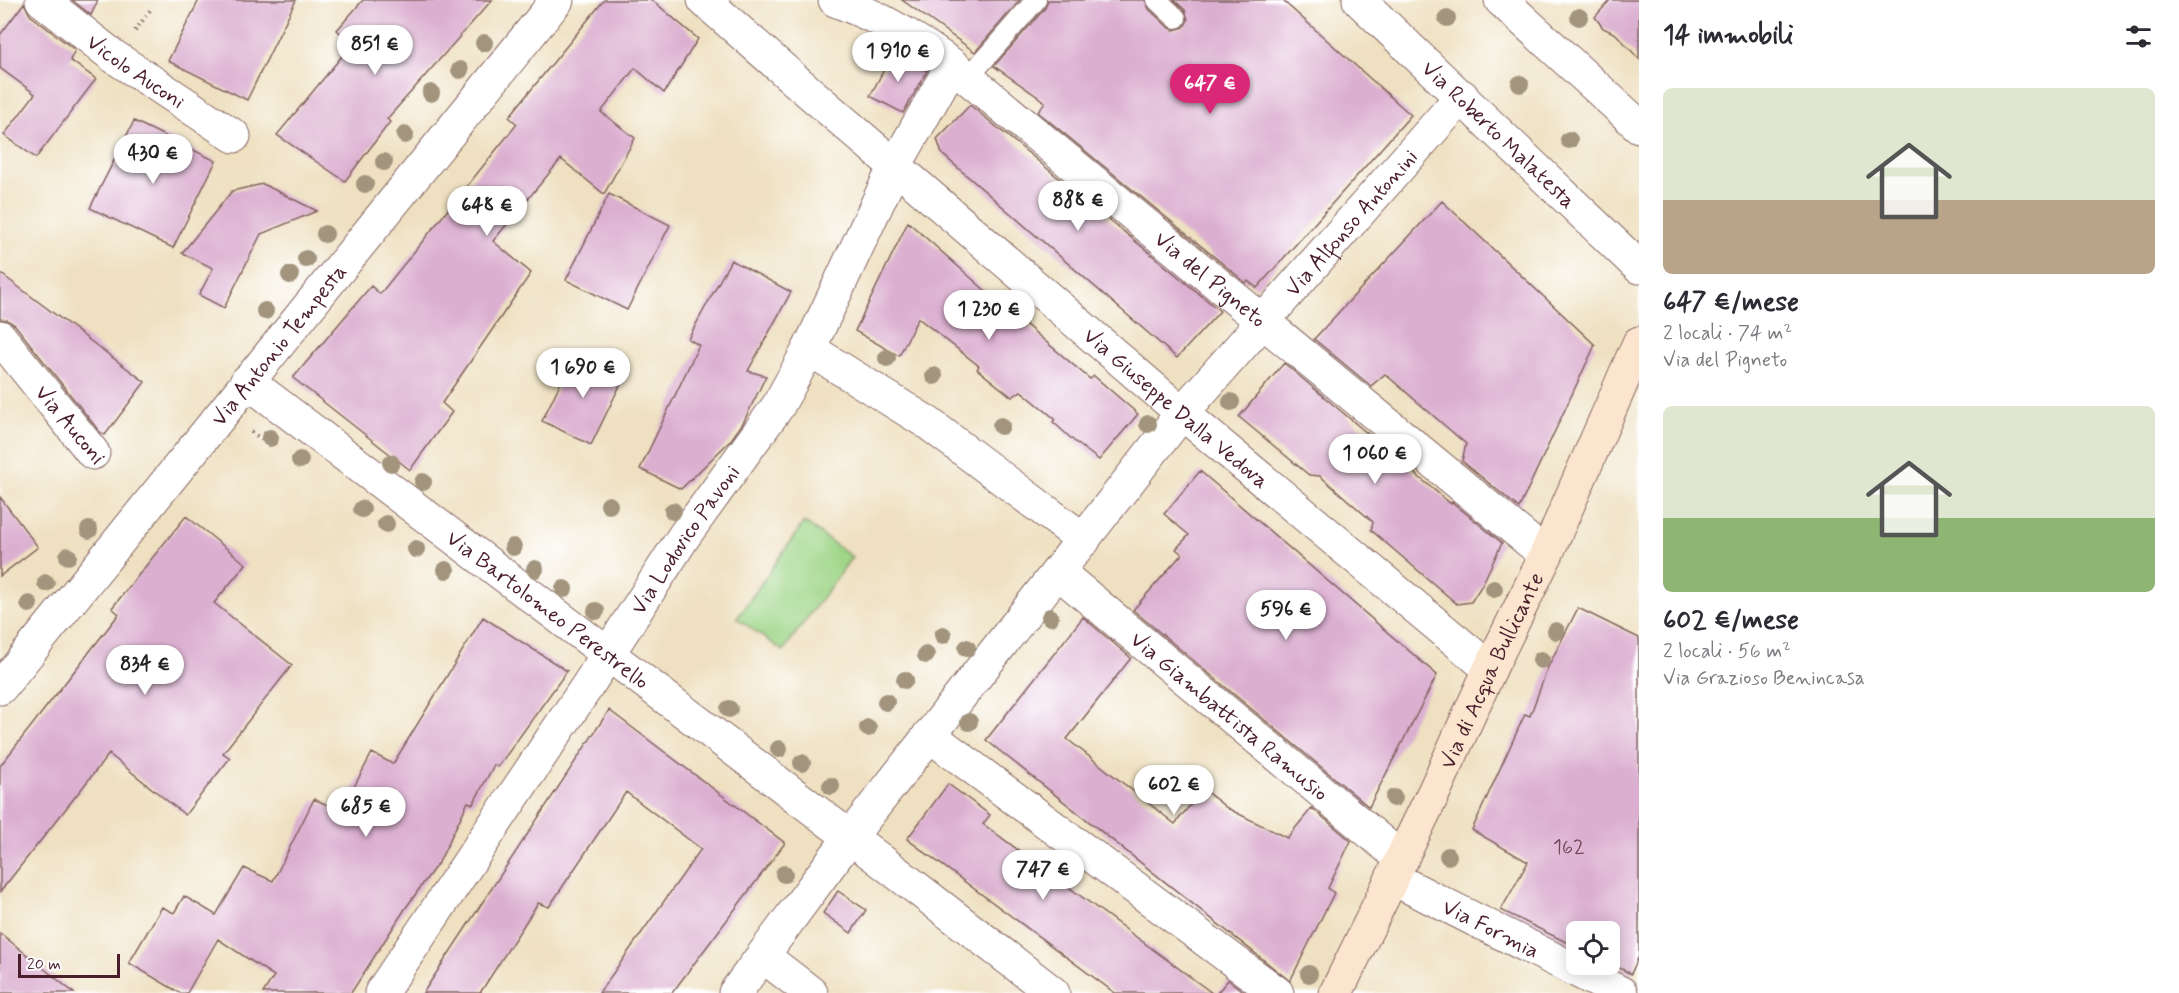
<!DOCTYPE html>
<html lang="it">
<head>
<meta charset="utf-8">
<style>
	:root { --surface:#fff; --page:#f2f2f3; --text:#2b2b33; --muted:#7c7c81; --accent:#db2777 }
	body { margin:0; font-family:Mynerve,sans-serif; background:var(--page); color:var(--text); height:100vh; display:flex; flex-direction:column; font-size:22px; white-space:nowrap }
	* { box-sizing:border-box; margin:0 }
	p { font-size:20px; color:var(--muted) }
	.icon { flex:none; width:33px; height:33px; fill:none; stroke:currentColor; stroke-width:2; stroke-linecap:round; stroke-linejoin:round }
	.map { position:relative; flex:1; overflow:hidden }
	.details { display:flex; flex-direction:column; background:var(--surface); width:540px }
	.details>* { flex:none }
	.buttons { position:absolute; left:1566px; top:921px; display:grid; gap:12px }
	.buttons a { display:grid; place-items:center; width:54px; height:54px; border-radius:9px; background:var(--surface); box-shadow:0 3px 15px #0003; font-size:30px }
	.scale { position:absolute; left:18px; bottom:15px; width:102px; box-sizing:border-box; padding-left:6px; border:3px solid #4a1f2b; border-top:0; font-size:16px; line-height:21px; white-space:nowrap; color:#4a1f2b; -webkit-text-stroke:4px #fff; paint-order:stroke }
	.price { position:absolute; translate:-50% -51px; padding:0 14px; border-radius:21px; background:#fff; color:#222; font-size:20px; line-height:39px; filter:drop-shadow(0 2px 3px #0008) }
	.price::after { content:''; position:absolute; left:50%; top:36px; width:18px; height:14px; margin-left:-9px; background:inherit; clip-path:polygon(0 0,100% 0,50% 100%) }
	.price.current { background:var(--accent); color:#fff }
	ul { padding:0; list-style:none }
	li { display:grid; align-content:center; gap:12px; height:318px; padding:0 24px }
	li span { display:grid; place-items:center; height:186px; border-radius:9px; color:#555 }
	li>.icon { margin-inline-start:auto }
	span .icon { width:108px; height:108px; fill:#fffc; stroke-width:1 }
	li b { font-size:26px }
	h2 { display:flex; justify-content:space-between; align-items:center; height:72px; padding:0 24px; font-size:26px }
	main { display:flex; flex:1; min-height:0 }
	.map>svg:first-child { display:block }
	.green { fill:#9fd688; stroke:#747a5a; stroke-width:1.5 }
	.building { fill:#dbafd0 }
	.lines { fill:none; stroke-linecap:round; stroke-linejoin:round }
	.lane-casing { stroke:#83635f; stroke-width:22 }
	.street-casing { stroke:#83635f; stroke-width:35 }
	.secondary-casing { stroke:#83635f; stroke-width:35 }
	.path { stroke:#83635f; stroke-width:4; stroke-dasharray:1.5 4.5; stroke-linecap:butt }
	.lane { stroke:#fff; stroke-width:20 }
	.street { stroke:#fff; stroke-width:33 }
	.secondary { stroke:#fce5cf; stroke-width:33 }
	.tree { fill:#a2947d }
	.labels { text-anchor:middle; stroke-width:4.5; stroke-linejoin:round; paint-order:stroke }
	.number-label { font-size:20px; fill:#6e4354 }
	.street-label { font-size:22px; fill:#4a1f2b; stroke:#fff }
</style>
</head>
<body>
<main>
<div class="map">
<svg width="1639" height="993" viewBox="0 0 1639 993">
	<rect width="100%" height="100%" fill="#fff"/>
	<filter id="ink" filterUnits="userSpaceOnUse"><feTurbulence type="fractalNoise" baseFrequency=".0167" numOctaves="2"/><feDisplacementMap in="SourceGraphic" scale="12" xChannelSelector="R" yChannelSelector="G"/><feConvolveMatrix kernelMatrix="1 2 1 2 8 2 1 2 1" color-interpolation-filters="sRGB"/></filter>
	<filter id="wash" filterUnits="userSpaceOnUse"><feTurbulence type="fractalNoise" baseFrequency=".008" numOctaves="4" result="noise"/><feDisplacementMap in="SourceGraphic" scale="24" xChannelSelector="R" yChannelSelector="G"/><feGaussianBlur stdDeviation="1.35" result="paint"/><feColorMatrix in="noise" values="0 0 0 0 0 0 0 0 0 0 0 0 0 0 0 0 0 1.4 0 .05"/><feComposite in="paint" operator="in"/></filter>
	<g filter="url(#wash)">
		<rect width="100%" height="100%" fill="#eee0c0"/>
		<path class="green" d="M 804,522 L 852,557 L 783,651 L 737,618 Z"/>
		<g id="blocks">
			<path class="building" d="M 72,0 L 98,0 L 91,15 Z
				M 199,0 L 296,0 L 247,100 L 168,61 Z
				M 363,0 L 492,0 L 387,119 L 390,122 L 345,181 L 277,135 L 352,44 L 337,30 Z
				M 604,0 L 652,0 L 698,39 L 664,93 L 635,68 L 601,112 L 635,138 L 604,194 L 561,159 L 493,241 L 531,273 L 442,403 L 452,412 L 410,470 L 293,378 L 371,286 L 380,294 L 517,124 L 509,117 Z
				M 902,0 L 1020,0 L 975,52 Z
				M 1048,0 L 1145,0 L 1149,9 L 1168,27 L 1174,30 L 1184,27 L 1188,20 L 1185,10 L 1174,0 L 1282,0 L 1411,115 L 1257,288 L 1248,281 L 1246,283 L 1038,112 L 1045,102 L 994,66 L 1045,8 Z
				M 1610,0 L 1639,0 L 1639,59 L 1616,34 L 1603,28 L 1595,17 Z
				M 24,3 L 30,15 L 75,50 L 70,60 L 96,79 L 36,158 L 4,135 L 35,94 L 0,68 L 0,35 Z
				M 893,53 L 927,71 L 903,113 L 870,96 Z
				M 970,105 L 1220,311 L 1177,358 L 942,154 L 937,139 Z
				M 134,121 L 216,161 L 173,248 L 90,208 Z
				M 263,184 L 317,211 L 261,234 L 224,308 L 199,295 L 213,268 L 182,253 L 232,191 Z
				M 609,194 L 670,225 L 627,310 L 566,280 Z
				M 1442,201 L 1595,345 L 1519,508 L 1462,461 L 1466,444 L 1385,374 L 1371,386 L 1314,339 Z
				M 908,222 L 987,292 L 1090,379 L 1094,376 L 1138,414 L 1099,460 L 1074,441 L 1053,422 L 1055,419 L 1021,391 L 1012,397 L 977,369 L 979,366 L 918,318 L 899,356 L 855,331 Z
				M 731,260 L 791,292 L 748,371 L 766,376 L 743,423 L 730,441 L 681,489 L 640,469 L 699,345 L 688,339 Z
				M 0,273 L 145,382 L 105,435 L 99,431 L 15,325 L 7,320 L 0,319 Z
				M 575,353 L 624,377 L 591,445 L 542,421 Z
				M 1284,363 L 1451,504 L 1452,502 L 1502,543 L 1482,585 L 1471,602 L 1457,604 L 1371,530 L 1373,522 L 1320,476 L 1309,475 L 1239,417 Z
				M 1200,471 L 1437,675 L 1369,807 L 1133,610 L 1182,554 L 1176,549 L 1189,535 L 1164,514 Z
				M 0,497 L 38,547 L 0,576 Z
				M 186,516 L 246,564 L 214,603 L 292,665 L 223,753 L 230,758 L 185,815 L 109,754 L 0,892 L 0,766 L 119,614 L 112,608 Z
				M 1578,608 L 1639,638 L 1639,956 L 1631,974 L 1610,963 L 1610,932 L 1576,932 L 1576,947 L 1501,910 L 1528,862 L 1472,830 L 1525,714 L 1530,716 L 1548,667 Z
				M 483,617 L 567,671 L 498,767 L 494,765 L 473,804 L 468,802 L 440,860 L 405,909 L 351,993 L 263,993 L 274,976 L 218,939 L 187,993 L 180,993 L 129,963 L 162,907 L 174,913 L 184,896 L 216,915 L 244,868 L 273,881 L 314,799 L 341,811 L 372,753 L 393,764 Z
				M 1083,617 L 1131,658 L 1067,739 L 1175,824 L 1203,789 L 1227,808 L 1287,838 L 1312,808 L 1351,841 L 1328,888 L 1334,893 L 1290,981 L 986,740 Z
				M 609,710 L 785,843 L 672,993 L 599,993 L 701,849 L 626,792 L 549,907 L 538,903 L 480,993 L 423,993 Z
				M 948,784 L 990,815 L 983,824 L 1212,993 L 1115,993 L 907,839 Z
				M 838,891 L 866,910 L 851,933 L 823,913 Z
				M 0,933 L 74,993 L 0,993 Z
				M 1228,980 L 1246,993 L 1217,993 Z"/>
		</g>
	</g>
	<g filter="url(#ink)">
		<use href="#blocks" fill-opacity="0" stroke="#83635f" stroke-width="1.5"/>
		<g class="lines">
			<defs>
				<path id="lane" d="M 1157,0 L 1176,18
					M 968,78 L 1036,0"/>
				<g id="street">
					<path id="s1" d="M 42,0 L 113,56 L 234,136"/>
					<path id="s2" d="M 704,0 L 795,80 L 1182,413 L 1490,669"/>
					<path id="s3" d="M 835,0 C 878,16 914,37 952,65 L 1546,555"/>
					<path id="s4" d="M 1359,0 L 1639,267"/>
					<path d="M 1501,0 L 1639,126"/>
					<path d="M 0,337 L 93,453"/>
					<path d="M 809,349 L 928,423 L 1084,540"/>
					<path id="s5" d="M 247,381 L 875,856 L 1053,993"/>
					<path id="s6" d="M 1058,572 L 1402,859"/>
					<path id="s7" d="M 0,688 L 557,0"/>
					<path d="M 929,735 L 1277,993"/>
					<path id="s8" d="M 1392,878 L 1621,993"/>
					<path d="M 763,956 L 811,993"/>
					<path id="s9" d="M 381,993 L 588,685 L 684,536 L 778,406 L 809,349 L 895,166 L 952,65"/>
					<path id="s10" d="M 735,993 L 850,837 L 1182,413 L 1462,96"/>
				</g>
				<g id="secondary">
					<path id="s11" d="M 1336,993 L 1434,792 L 1490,669 L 1546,555 L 1639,343"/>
				</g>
			</defs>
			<use href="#lane" class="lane-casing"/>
			<use href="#street" class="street-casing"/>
			<use href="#secondary" class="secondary-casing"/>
			<path class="path" d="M 135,31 L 151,9
				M 251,432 L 263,440 L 265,437"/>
			<use href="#lane" class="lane"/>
			<use href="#street" class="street"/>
			<use href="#secondary" class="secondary"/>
		</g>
		<g class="tree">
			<circle cx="1579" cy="17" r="9"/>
			<circle cx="1447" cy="18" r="9"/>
			<circle cx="484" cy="43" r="9"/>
			<circle cx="460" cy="70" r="9"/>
			<circle cx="1520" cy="84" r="9"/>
			<circle cx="431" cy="93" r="9"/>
			<circle cx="405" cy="135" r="9"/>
			<circle cx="1569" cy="140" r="9"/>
			<circle cx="384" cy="162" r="9"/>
			<circle cx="365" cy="184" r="9"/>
			<circle cx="325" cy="234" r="9"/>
			<circle cx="306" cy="259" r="9"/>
			<circle cx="290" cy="275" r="9"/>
			<circle cx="265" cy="311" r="9"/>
			<circle cx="887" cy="358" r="9"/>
			<circle cx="934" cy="376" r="9"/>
			<circle cx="1231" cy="402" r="9"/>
			<circle cx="1148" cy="424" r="9"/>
			<circle cx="1001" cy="426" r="9"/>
			<circle cx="270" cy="438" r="9"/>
			<circle cx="300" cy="460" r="9"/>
			<circle cx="391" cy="463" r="9"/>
			<circle cx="423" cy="482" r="9"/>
			<circle cx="609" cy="505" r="9"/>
			<circle cx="362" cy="509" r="9"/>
			<circle cx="673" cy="511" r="9"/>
			<circle cx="386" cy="524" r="9"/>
			<circle cx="89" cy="530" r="9"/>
			<circle cx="513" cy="547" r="9"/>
			<circle cx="416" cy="549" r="9"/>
			<circle cx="68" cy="556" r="9"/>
			<circle cx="535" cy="569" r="9"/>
			<circle cx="446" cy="570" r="9"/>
			<circle cx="46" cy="583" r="9"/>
			<circle cx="564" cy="589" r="9"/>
			<circle cx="1494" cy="589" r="9"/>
			<circle cx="29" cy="604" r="9"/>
			<circle cx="596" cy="611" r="9"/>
			<circle cx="1050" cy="617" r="9"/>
			<circle cx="1556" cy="631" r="9"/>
			<circle cx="943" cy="635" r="9"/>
			<circle cx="967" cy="648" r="9"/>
			<circle cx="926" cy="655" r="9"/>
			<circle cx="1541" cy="660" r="9"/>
			<circle cx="905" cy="680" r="9"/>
			<circle cx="886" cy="702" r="9"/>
			<circle cx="729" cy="709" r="9"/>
			<circle cx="969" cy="722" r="9"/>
			<circle cx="868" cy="728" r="9"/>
			<circle cx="779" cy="749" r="9"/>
			<circle cx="802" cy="763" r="9"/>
			<circle cx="831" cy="786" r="9"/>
			<circle cx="1394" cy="798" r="9"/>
			<circle cx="1448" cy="856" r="9"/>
			<circle cx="784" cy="874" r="9"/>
			<circle cx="1309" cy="974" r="9"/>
		</g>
	</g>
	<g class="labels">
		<g class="number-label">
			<text x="1569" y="853">162</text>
		</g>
		<g class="street-label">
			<text dy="8" stroke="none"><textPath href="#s1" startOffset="118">Vicolo Auconi</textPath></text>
			<text dy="8" stroke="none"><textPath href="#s4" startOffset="194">Via Roberto Malatesta</textPath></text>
			<text dy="8" stroke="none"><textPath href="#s10" startOffset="987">Via Alfonso Antonini</textPath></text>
			<text dy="8" stroke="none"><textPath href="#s3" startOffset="470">Via del Pigneto</textPath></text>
			<text dy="8" stroke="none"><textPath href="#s7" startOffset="442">Via Antonio Tempesta</textPath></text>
			<text dy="8" stroke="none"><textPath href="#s2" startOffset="624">Via Giuseppe Dalla Vedova</textPath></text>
			<text transform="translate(71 424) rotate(50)" y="8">Via Auconi</text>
			<text dy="8" stroke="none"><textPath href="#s9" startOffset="546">Via Lodovico Pavoni</textPath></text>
			<text dy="8" stroke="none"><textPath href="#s5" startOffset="378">Via Bartolomeo Perestrello</textPath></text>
			<text dy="8" stroke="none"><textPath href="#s11" startOffset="358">Via di Acqua Bullicante</textPath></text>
			<text dy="8" stroke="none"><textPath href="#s6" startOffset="224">Via Giambattista Ramusio</textPath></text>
			<text dy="8" stroke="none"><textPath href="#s8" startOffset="111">Via Formia</textPath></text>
		</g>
	</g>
</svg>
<div class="buttons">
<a><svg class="icon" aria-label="locate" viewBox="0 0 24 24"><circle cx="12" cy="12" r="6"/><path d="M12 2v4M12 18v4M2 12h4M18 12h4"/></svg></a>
</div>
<div class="scale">20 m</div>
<b class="price" style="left:375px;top:76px">851 €</b>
<b class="price" style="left:898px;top:83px">1 910 €</b>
<b class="price current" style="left:1210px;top:115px">647 €</b>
<b class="price" style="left:153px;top:185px">430 €</b>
<b class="price" style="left:1078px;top:232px">888 €</b>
<b class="price" style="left:487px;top:237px">648 €</b>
<b class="price" style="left:989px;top:341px">1 230 €</b>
<b class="price" style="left:583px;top:399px">1 690 €</b>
<b class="price" style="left:1375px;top:485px">1 060 €</b>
<b class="price" style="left:1286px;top:641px">596 €</b>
<b class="price" style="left:145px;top:696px">834 €</b>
<b class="price" style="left:1174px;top:816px">602 €</b>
<b class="price" style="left:366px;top:838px">685 €</b>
<b class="price" style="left:1043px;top:901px">747 €</b>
</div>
<section class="details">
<h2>14 immobili<svg class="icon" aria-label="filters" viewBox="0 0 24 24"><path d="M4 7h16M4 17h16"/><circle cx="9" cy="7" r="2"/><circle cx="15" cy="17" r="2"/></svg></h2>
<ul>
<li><span style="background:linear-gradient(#dfe7d0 60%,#b9a48a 0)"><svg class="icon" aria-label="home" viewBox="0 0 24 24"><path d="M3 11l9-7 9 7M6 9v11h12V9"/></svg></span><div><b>647 €/mese</b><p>2 locali · 74 m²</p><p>Via del Pigneto</p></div></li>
<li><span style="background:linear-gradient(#dfe7d0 60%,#8fb573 0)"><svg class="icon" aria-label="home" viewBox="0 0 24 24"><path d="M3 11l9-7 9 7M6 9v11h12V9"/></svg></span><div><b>602 €/mese</b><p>2 locali · 56 m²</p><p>Via Grazioso Benincasa</p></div></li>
</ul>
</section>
</main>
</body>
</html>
